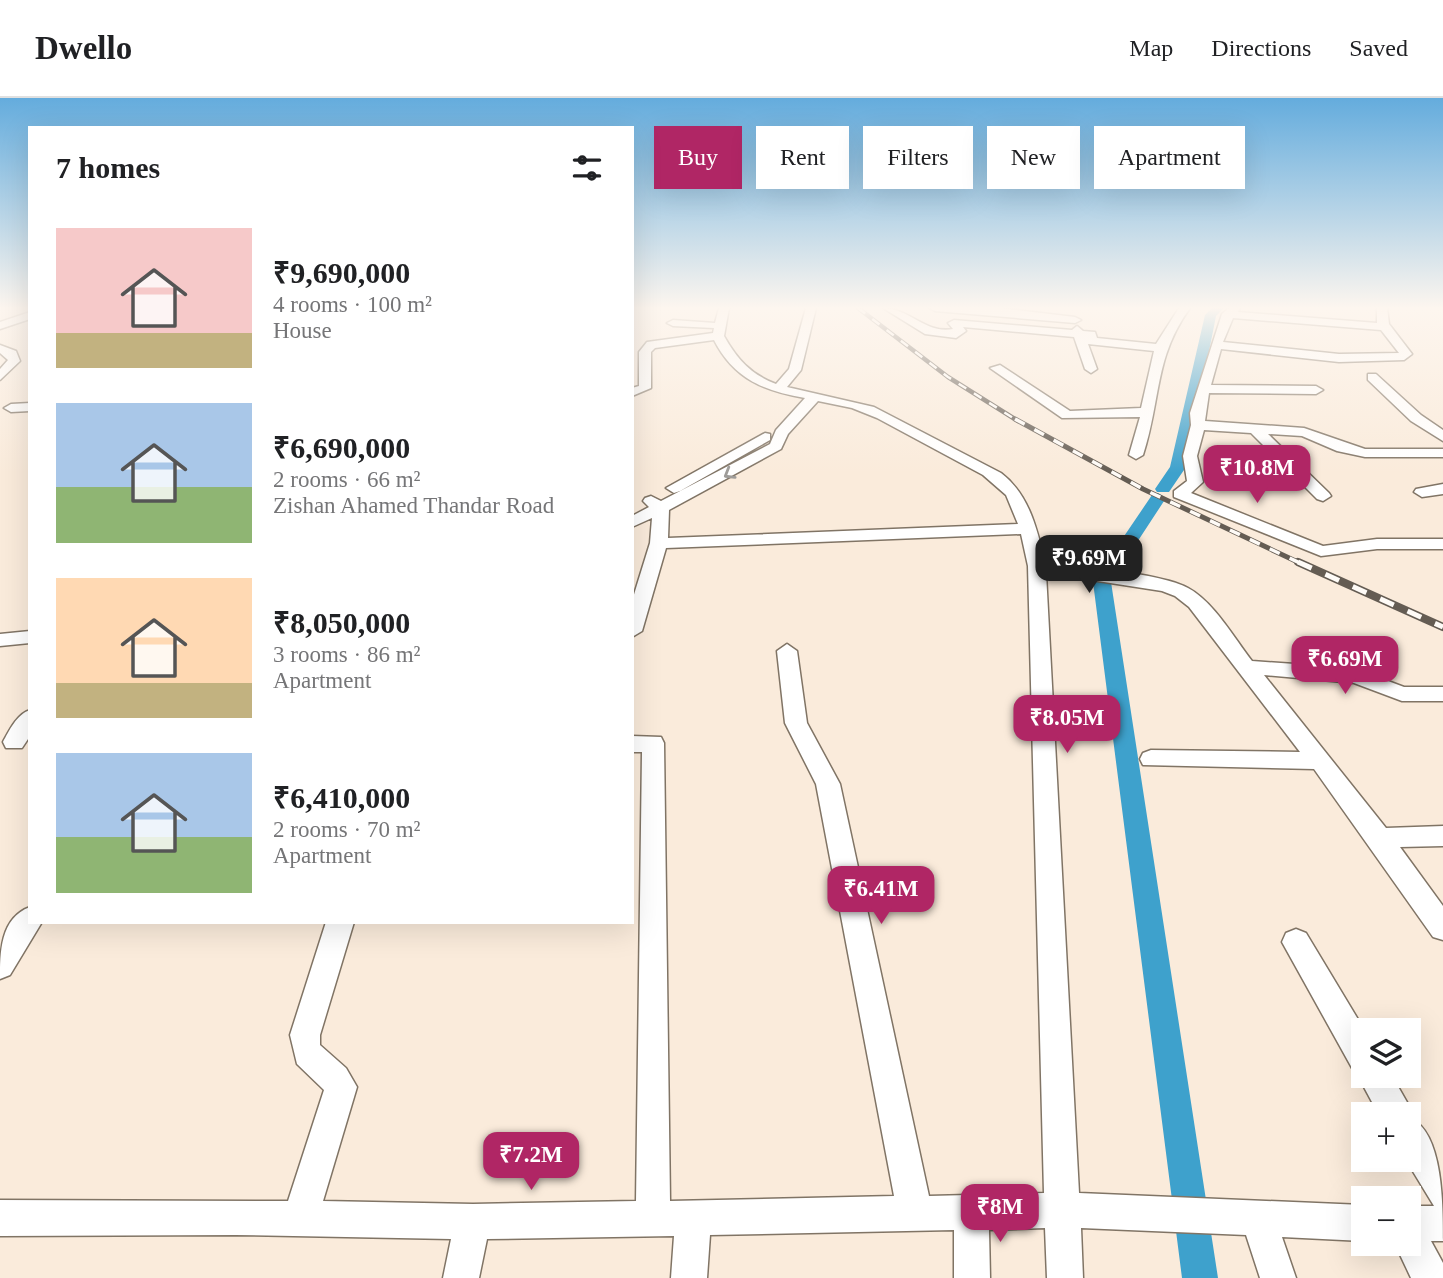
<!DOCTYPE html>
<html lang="en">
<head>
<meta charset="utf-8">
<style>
	:root { --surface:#fff; --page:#f6f6f6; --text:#202124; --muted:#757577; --line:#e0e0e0; --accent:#b02665 }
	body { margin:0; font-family:Georgia,serif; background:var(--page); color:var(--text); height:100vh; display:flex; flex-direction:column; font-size:26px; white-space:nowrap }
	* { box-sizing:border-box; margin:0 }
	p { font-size:23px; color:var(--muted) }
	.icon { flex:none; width:38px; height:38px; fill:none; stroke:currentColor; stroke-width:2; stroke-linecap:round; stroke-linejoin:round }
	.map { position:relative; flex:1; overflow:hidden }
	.details { position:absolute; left:28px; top:28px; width:606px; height:798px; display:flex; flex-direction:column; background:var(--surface); border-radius:0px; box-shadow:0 7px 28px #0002 }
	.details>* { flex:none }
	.hud { position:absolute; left:654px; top:28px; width:665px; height:63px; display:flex; gap:14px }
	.controls { position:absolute; left:1351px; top:920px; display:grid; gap:14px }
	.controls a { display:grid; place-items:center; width:70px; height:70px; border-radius:0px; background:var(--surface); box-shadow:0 7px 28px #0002; font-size:35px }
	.price { position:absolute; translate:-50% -60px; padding:0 16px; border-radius:14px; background:var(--accent); color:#fff; font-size:23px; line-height:46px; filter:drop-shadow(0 2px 4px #0008) }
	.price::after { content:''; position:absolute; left:50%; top:42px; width:21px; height:16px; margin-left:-10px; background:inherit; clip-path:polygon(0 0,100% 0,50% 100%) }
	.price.current { background:#222; color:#fff }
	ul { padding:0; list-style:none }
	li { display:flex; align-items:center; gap:21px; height:175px; padding:0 28px }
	li span { display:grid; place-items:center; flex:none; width:196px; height:140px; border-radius:0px; color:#555 }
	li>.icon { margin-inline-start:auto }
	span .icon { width:84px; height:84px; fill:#fffc; stroke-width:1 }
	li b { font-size:30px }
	h2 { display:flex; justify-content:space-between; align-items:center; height:84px; padding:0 28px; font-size:30px }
	.tag { padding:0 24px; border-radius:0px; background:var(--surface); box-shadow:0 7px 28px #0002; font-size:24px; line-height:63px }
	.tag.current { background:var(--accent); color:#fff }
	header { display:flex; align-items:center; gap:42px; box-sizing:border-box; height:98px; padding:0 35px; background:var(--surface); border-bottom:2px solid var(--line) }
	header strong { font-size:33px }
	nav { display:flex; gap:38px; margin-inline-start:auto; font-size:24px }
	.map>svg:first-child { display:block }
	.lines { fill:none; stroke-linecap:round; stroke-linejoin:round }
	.canal { fill:#3ea1cc; fill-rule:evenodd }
	.minor-casing { stroke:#807465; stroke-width:3 }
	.minor { fill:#fff; fill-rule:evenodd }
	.rail-far2-casing { stroke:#645c53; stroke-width:4.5 }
	.rail-far1-casing { stroke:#645c53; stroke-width:5 }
	.rail-casing { stroke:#645c53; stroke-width:8 }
	.rail-far2 { stroke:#fefbf7; stroke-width:2.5; stroke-dasharray:9; stroke-linecap:butt }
	.rail-far1 { stroke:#fefbf7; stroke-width:3.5; stroke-dasharray:11; stroke-linecap:butt }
	.rail { stroke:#fefbf7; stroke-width:5; stroke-dasharray:15; stroke-linecap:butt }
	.oneway { stroke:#9e9c99 }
</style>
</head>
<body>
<header>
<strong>Dwello</strong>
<nav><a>Map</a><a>Directions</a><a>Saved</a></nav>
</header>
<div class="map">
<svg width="1443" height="1180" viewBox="0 0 1443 1180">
	<rect width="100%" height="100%" fill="#faebdb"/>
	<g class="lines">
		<path class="canal" d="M 1212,210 L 1224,210 L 1216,218 L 1186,369 L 1169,394 L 1157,394 L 1155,391 L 1170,369 L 1205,217 Z
			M 1158,395 L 1166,400 L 1111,484 L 1218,1180 L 1182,1180 L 1093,484 L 1152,397 Z"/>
		<defs>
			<path id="minor" d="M 719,210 L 729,210 L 724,238 C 737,261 750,276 776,286 L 789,271 L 806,210 L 816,210 L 801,272 L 787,289 L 874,309 L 1001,375 C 1029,396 1037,431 1045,464 C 1079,469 1161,475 1188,490 C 1214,504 1234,540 1252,563 L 1338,569 L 1364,574 L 1404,589 L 1443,589 L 1443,603 L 1402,603 L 1354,585 L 1264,577 L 1386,730 L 1443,728 L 1443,748 L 1400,749 L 1443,808 L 1443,842 L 1433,839 L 1314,671 L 1143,667 L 1140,661 L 1143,655 L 1151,652 L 1300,654 L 1189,509 L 1175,498 L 1162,493 L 1046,475 L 1079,1095 L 1363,1107 L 1363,1143 L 1282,1139 L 1296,1180 L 1260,1180 L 1246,1137 L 1081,1130 L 1083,1180 L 1047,1180 L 1045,1130 L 989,1132 L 990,1180 L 954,1180 L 954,1132 L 710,1137 L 707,1180 L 671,1180 L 674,1138 L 487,1141 L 479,1180 L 443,1180 L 451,1141 L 236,1137 L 0,1138 L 0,1102 L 288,1103 L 324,992 L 297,966 L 290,937 L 326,824 L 354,824 L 320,937 L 320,947 L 346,970 L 357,989 L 323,1103 L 473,1106 L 636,1103 L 642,654 L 632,654 L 632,638 L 661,639 L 664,645 L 670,1103 L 894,1098 L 816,686 L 785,625 L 777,553 L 787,546 L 797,553 L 807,625 L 840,686 L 929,1098 L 1044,1095 L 1028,468 L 1021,436 L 666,450 L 642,533 L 632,539 L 632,503 L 650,445 L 652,420 L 632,429 L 632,418 L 649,409 L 643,403 L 645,400 L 651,398 L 661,403 L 770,346 L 776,332 L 805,300 C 764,293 734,281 714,242 L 655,250 L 651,254 L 651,290 L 632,298 L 632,290 L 639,288 L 639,254 L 647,244 L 713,235 L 714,230 L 673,228 L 667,225 L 673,222 L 715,225 ZM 818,303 L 852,310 L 877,320 L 983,377 L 1006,397 L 1018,426 L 668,440 L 669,412 L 781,351 L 788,336 Z
				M 883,210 C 909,210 925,236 953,231 L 948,225 L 954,222 L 1072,232 L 1077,228 L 1083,233 L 1095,234 L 1097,240 L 1156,246 L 1179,210 L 1190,210 C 1154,259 1161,302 1143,357 L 1136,361 L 1129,357 L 1140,319 L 1062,320 L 990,270 L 1000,267 L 1070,313 L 1141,310 L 1154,253 L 1088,246 L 1097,271 L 1091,275 L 1085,271 L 1074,239 L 963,229 L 966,233 L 956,240 L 925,236 Z
				M 930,210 L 999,210 L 1075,219 L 1081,222 L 1075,225 L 935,213 Z
				M 1229,210 L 1240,210 L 1238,214 L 1377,225 L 1377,210 L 1387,210 L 1389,226 L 1412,256 L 1404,262 L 1339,264 L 1221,251 L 1211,287 L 1316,288 L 1323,292 L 1316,296 L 1209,295 L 1205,323 L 1304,330 L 1365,351 L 1443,351 L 1443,359 L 1365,359 L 1337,353 L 1302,338 L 1268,336 L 1329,395 L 1331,398 L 1323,403 L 1317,401 L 1251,335 L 1204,332 L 1197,358 L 1203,384 L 1191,395 L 1323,448 L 1377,441 L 1443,441 L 1443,451 L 1377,451 L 1321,458 L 1174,399 L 1174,393 L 1187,383 L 1183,358 L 1191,327 L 1190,315 L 1222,216 ZM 1233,220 L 1381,232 L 1399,255 L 1339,256 L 1223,244 Z
				M 30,214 L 30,221 L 0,231 L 0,224 Z
				M 0,247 L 16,253 L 20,263 L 0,282 L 0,271 L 8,262 L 0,255 Z
				M 1368,276 L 1376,276 L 1421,317 L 1443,332 L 1443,343 L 1411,323 L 1368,282 Z
				M 30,305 L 30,313 L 11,314 L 4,310 L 11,306 Z
				M 765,335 L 770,336 L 770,342 L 680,393 L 674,395 L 666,390 Z
				M 1443,386 L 1443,396 L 1422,399 L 1414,394 L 1416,391 Z
				M 30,533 L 30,545 L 0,548 L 0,536 Z
				M 30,612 L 30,638 L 22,650 L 6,650 L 3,644 C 9,633 17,616 30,612 Z
				M 30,809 L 30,824 L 42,824 L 10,877 L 0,881 C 0,855 0,820 30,809 Z
				M 1296,831 L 1306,835 L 1365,933 L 1363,978 L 1392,978 L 1408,1006 L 1412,1021 C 1443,1037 1443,1107 1443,1143 L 1431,1143 L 1443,1165 L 1443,1180 L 1411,1180 L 1395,1146 L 1409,1146 L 1409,1108 L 1434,1108 L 1406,1062 L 1409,1062 L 1409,1017 L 1379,1017 L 1358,978 L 1360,973 L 1352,970 L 1282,844 L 1286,835 Z"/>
		</defs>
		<use href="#minor" class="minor-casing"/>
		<use href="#minor" class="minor"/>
		<defs>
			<path id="rail-far2" d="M 858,210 L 948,279 L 1018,323"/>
			<path id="rail-far1" d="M 1015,321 L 1143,391 L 1302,466"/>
			<path id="rail" d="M 1298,464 L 1443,529"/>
		</defs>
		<use href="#rail-far2" class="rail-far2-casing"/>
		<use href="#rail-far1" class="rail-far1-casing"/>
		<use href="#rail" class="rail-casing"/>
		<use href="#rail-far2" class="rail-far2"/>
		<use href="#rail-far1" class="rail-far1"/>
		<use href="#rail" class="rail"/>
	</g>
	<defs><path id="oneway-chevron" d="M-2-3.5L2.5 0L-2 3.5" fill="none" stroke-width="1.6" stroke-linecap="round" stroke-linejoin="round" transform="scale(1.75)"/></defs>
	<use class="oneway" href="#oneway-chevron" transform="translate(729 376) rotate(149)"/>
	<linearGradient id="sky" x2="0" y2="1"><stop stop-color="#64acdd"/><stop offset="0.56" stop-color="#fdf6ef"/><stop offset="1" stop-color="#fdf6ef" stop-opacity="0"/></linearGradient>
	<rect width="1443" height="375" fill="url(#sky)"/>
</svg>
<div class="controls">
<a><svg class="icon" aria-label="layers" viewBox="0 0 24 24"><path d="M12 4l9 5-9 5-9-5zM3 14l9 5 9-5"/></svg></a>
<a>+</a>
<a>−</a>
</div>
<b class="price" style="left:1257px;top:407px">₹10.8M</b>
<b class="price current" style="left:1089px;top:497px">₹9.69M</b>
<b class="price" style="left:1345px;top:598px">₹6.69M</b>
<b class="price" style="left:1067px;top:657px">₹8.05M</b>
<b class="price" style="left:881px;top:828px">₹6.41M</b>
<b class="price" style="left:531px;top:1094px">₹7.2M</b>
<b class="price" style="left:1000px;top:1146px">₹8M</b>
<div class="hud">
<a class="tag current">Buy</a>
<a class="tag">Rent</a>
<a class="tag">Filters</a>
<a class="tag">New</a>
<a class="tag">Apartment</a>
</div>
<section class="details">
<h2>7 homes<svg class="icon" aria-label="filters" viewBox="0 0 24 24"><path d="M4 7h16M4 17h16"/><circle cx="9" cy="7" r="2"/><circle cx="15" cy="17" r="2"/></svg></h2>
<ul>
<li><span style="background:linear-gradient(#f6c9c9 75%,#c2b280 0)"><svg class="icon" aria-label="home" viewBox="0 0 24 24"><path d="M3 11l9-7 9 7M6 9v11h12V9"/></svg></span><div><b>₹9,690,000</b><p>4 rooms · 100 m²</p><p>House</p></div></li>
<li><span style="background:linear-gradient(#a9c7e8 60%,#8fb573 0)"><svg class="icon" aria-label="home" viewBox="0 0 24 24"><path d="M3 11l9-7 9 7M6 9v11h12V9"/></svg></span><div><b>₹6,690,000</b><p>2 rooms · 66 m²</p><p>Zishan Ahamed Thandar Road</p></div></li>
<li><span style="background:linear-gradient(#ffd9b3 75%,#c2b280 0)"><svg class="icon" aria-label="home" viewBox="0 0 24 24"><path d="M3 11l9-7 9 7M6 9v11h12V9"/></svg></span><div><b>₹8,050,000</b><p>3 rooms · 86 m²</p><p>Apartment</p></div></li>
<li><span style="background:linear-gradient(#a9c7e8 60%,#8fb573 0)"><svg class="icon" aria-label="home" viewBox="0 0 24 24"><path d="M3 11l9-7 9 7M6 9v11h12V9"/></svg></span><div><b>₹6,410,000</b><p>2 rooms · 70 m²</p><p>Apartment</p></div></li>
</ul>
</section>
</div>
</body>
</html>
